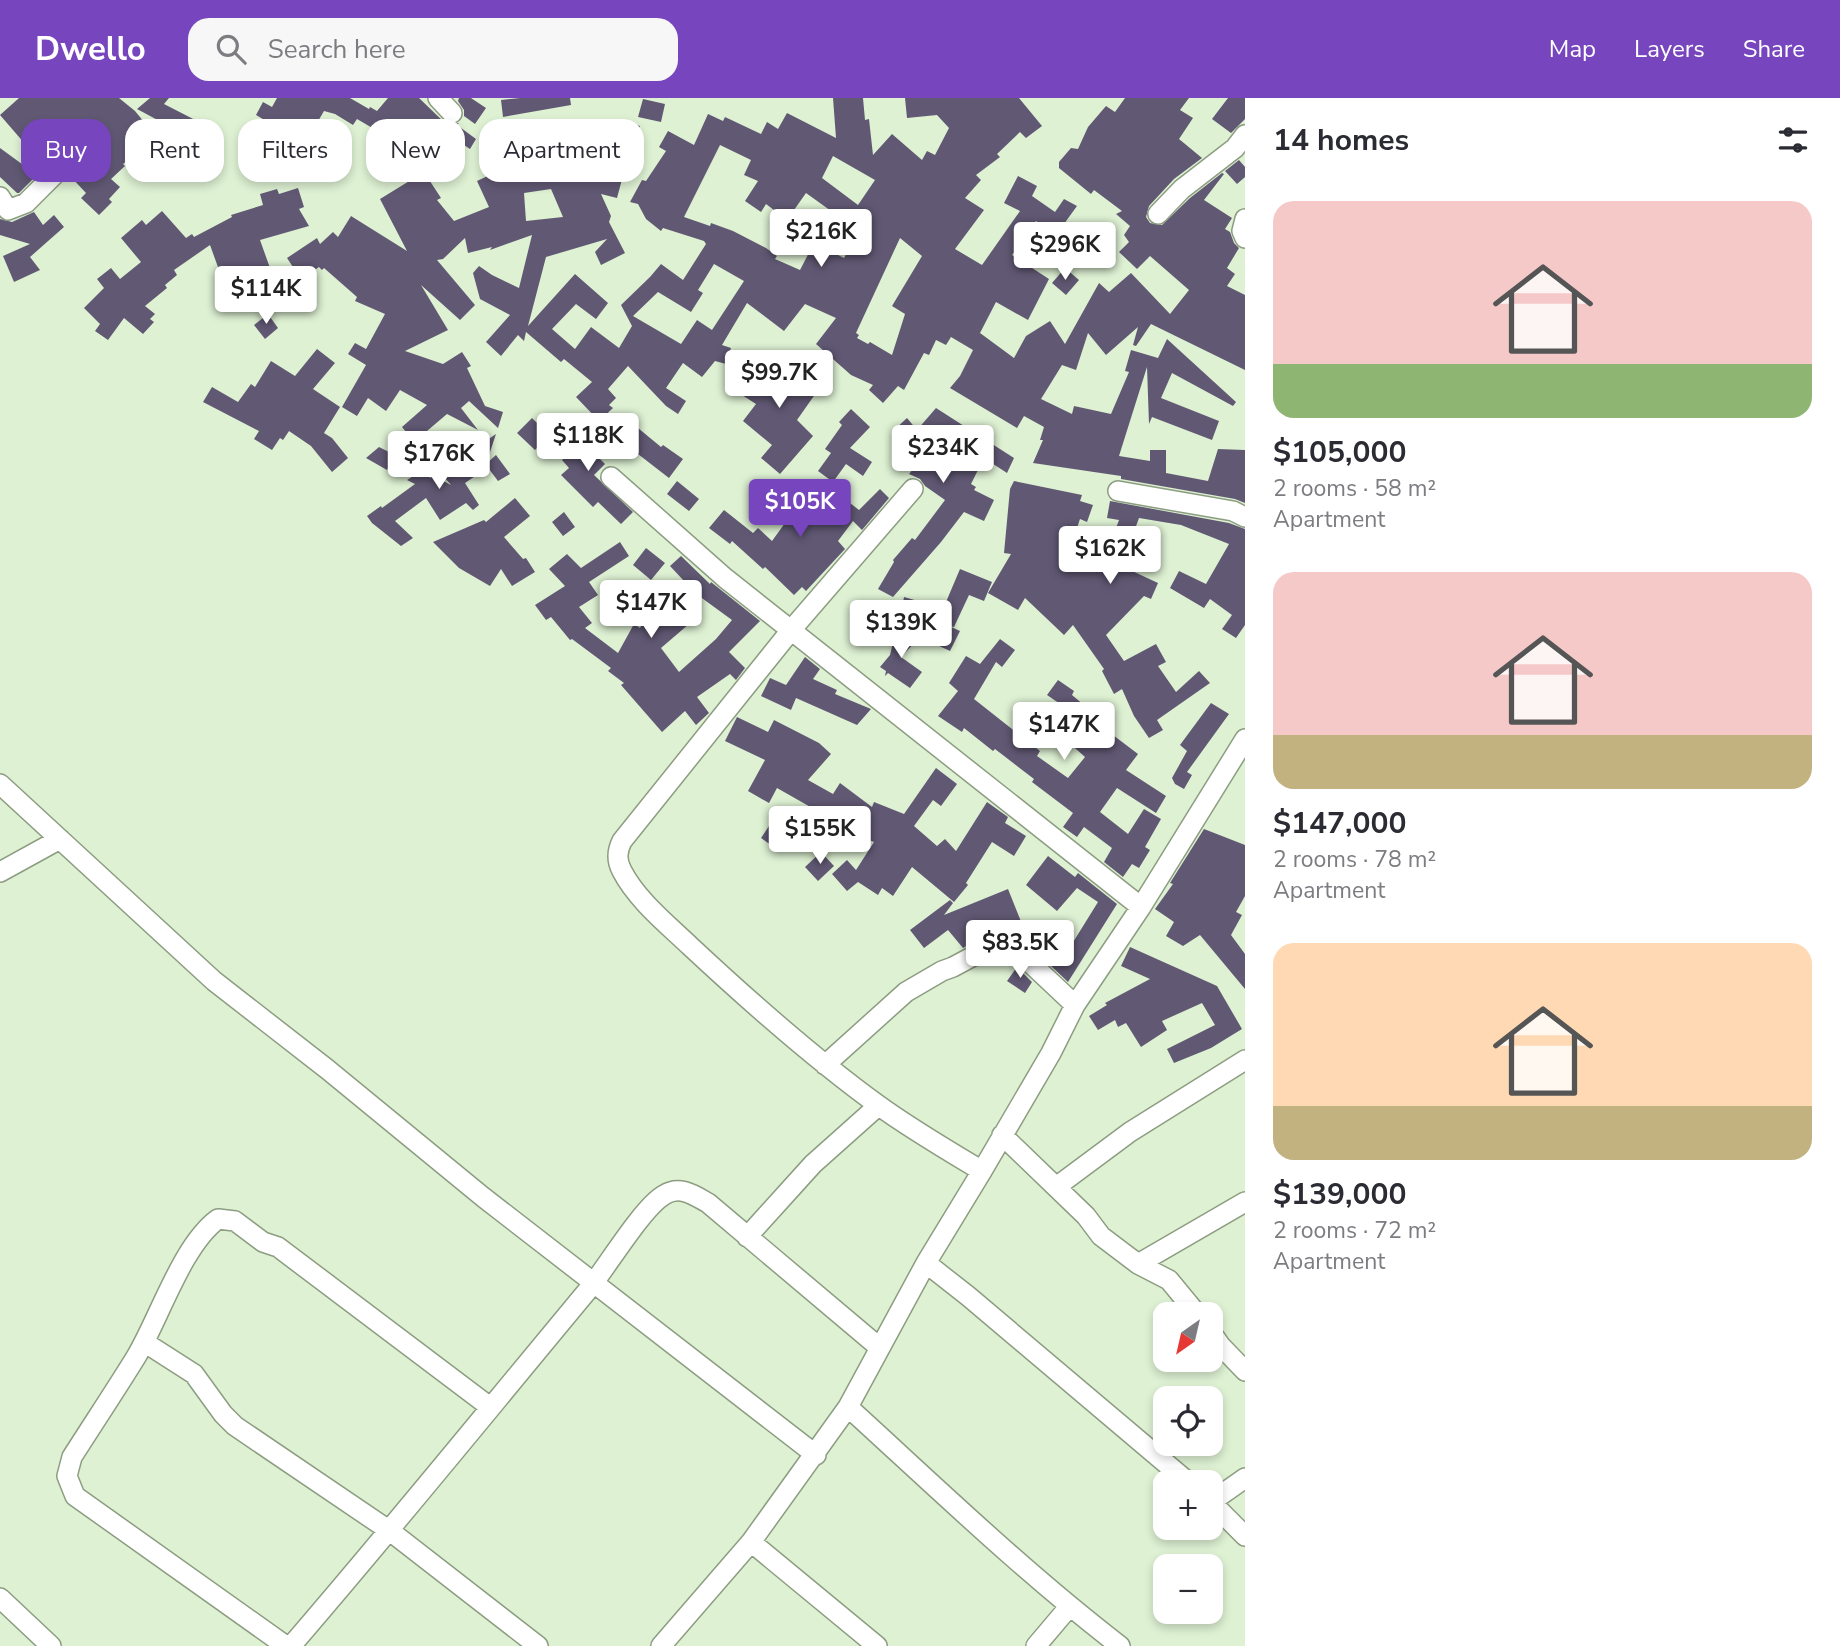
<!DOCTYPE html>
<html lang="en">
<head>
<meta charset="utf-8">
<style>
	:root { --surface:#fff; --page:#f7f7f7; --text:#2b2b33; --muted:#7c7c81; --accent:#7746be }
	body { margin:0; font-family:"Nunito Sans",sans-serif; background:var(--page); color:var(--text); height:100vh; display:flex; flex-direction:column; font-size:26px; white-space:nowrap }
	* { box-sizing:border-box; margin:0 }
	p { font-size:23px; color:var(--muted) }
	.icon { flex:none; width:38px; height:38px; fill:none; stroke:currentColor; stroke-width:2; stroke-linecap:round; stroke-linejoin:round }
	.map { position:relative; flex:1; overflow:hidden }
	.sheet { display:flex; flex-direction:column; background:var(--surface); width:595px }
	.sheet>* { flex:none }
	.top-card { position:absolute; left:21px; top:21px; width:665px; height:63px; display:flex; gap:14px }
	.needle { width:46px; rotate:214deg }
	.buttons { position:absolute; left:1153px; top:1204px; display:grid; gap:14px }
	.buttons a { display:grid; place-items:center; width:70px; height:70px; border-radius:14px; background:var(--surface); box-shadow:0 4px 10px #0003; font-size:35px }
	.price { position:absolute; translate:-50% -60px; padding:0 16px; border-radius:7px; background:#fff; color:#222; font-size:23px; line-height:46px; filter:drop-shadow(0 2px 4px #0008) }
	.price::after { content:''; position:absolute; left:50%; top:42px; width:21px; height:16px; margin-left:-10px; background:inherit; clip-path:polygon(0 0,100% 0,50% 100%) }
	.price.on { background:var(--accent); color:#fff }
	ul { padding:0; list-style:none }
	li { display:grid; align-content:center; gap:14px; height:371px; padding:0 28px }
	li span { display:grid; place-items:center; height:217px; border-radius:21px; color:#555 }
	li>.icon { margin-inline-start:auto }
	span .icon { width:126px; height:126px; fill:#fffc; stroke-width:1 }
	li b { font-size:30px }
	h2 { display:flex; justify-content:space-between; align-items:center; height:84px; padding:0 28px; font-size:30px }
	.tag { padding:0 24px; border-radius:21px; background:var(--surface); box-shadow:0 4px 10px #0003; font-size:24px; line-height:63px }
	.tag.on { background:var(--accent); color:#fff }
	header { display:flex; align-items:center; gap:42px; box-sizing:border-box; height:98px; padding:0 35px; background:var(--accent); color:#fff }
	header strong { font-size:33px }
	nav { display:flex; gap:38px; margin-inline-start:auto; font-size:24px }
	.search { width:490px; height:63px; background:var(--page); display:flex; align-items:center; gap:18px; box-sizing:border-box; padding:0 24px; border-radius:21px; color:var(--muted); font-size:26px }
	main { display:flex; flex:1; min-height:0 }
	.map>svg:first-child { display:block }
	.building { fill:#615974; fill-rule:evenodd }
	.lines { fill:none; stroke-linecap:round; stroke-linejoin:round }
	.street-casing { stroke:#8c9d81; stroke-width:22 }
	.street { stroke:#fff; stroke-width:19 }
</style>
</head>
<body>
<header>
<strong>Dwello</strong>
<div class="search"><svg class="icon" aria-label="search" viewBox="0 0 24 24"><circle cx="10" cy="10" r="6"/><path d="M15 15l6 6"/></svg>Search here</div>
<nav><a>Map</a><a>Layers</a><a>Share</a></nav>
</header>
<main>
<div class="map">
<svg width="1245" height="1548" viewBox="0 0 1245 1548">
	<rect width="100%" height="100%" fill="#def1d3"/>
	<path class="building" d="M 19,0 L 119,0 L 135,13 L 178,65 L 166,75 L 144,49 L 123,66 L 125,68 L 111,81 L 120,89 L 109,101 L 112,104 L 99,117 L 81,100 L 86,95 L 70,78 L 73,72 L 70,62 L 65,58 L 57,58 L 45,69 L 0,17 Z
		M 150,0 L 169,0 L 164,6 L 201,25 L 193,41 L 137,11 Z
		M 277,0 L 350,0 L 369,11 L 370,9 L 377,13 L 388,0 L 419,0 L 444,24 L 449,27 L 459,25 L 457,27 L 476,41 L 470,51 L 440,31 L 427,50 L 418,43 L 392,77 L 383,43 L 386,38 L 357,21 L 353,27 L 335,16 L 324,13 L 310,37 L 322,43 L 313,60 L 297,52 L 293,63 L 277,57 L 285,34 L 256,17 L 263,4 L 272,9 Z
		M 459,0 L 471,0 L 486,10 L 475,26 L 464,18 L 464,12 L 458,3 Z
		M 520,0 L 570,0 L 571,7 L 503,19 L 501,2 Z
		M 833,0 L 863,0 L 865,22 L 869,21 L 873,57 L 892,36 L 922,62 L 927,53 L 935,57 L 949,30 L 937,17 L 907,20 L 905,0 L 1019,0 L 1042,28 L 1026,40 L 1020,34 L 997,56 L 1000,59 L 976,77 L 981,82 L 965,100 L 984,112 L 955,151 L 982,167 L 1020,113 L 1004,105 L 1018,78 L 1037,88 L 1032,98 L 1055,114 L 1064,101 L 1077,108 L 1056,137 L 1036,123 L 1012,157 L 1049,181 L 1028,222 L 996,204 L 980,235 L 1014,260 L 1026,238 L 1050,223 L 1065,246 L 1099,185 L 1109,194 L 1131,175 L 1170,216 L 1189,192 L 1150,158 L 1137,171 L 1119,154 L 1129,144 L 1124,137 L 1130,128 L 1116,116 L 1122,113 L 1094,92 L 1091,96 L 1059,70 L 1059,64 L 1071,50 L 1078,51 L 1088,29 L 1106,8 L 1115,14 L 1125,0 L 1189,0 L 1180,12 L 1193,20 L 1179,41 L 1202,60 L 1174,81 L 1149,108 L 1146,119 L 1150,125 L 1162,127 L 1190,100 L 1222,75 L 1224,76 L 1204,102 L 1232,120 L 1225,131 L 1230,134 L 1234,145 L 1239,150 L 1227,170 L 1235,176 L 1227,188 L 1245,197 L 1245,272 L 1151,226 L 1136,248 L 1133,247 L 1138,229 L 1106,257 L 1088,235 L 1076,272 L 1062,267 L 1041,301 L 1072,316 L 1074,308 L 1111,316 L 1129,274 L 1125,273 L 1131,252 L 1158,260 L 1167,241 L 1236,304 L 1233,308 L 1172,275 L 1161,300 L 1219,323 L 1212,342 L 1152,319 L 1149,326 L 1147,269 L 1119,358 L 1150,363 L 1150,352 L 1166,352 L 1166,375 L 1208,383 L 1218,351 L 1245,352 L 1245,405 L 1235,401 L 1121,381 L 1121,378 L 1033,365 L 1043,342 L 1040,342 L 1044,329 L 1024,318 L 1017,330 L 950,290 L 960,278 L 973,252 L 951,239 L 946,247 L 936,242 L 929,257 L 924,255 L 904,292 L 898,288 L 883,305 L 869,292 L 873,287 L 851,277 L 816,246 L 836,220 L 805,206 L 784,233 L 747,205 L 722,247 L 731,250 L 726,266 L 715,263 L 702,279 L 683,265 L 666,290 L 686,303 L 678,316 L 666,308 L 628,268 L 608,291 L 616,300 L 609,307 L 613,310 L 599,323 L 576,299 L 592,284 L 564,261 L 561,264 L 526,234 L 524,243 L 518,237 L 501,258 L 486,244 L 510,217 L 480,201 L 473,175 L 479,168 L 492,177 L 519,190 L 532,137 L 490,152 L 492,149 L 468,155 L 465,140 L 443,161 L 437,162 L 475,207 L 460,222 L 421,187 L 448,232 L 405,253 L 443,266 L 462,254 L 471,268 L 467,270 L 485,308 L 503,314 L 498,330 L 469,303 L 461,310 L 478,332 L 447,316 L 414,344 L 402,329 L 427,307 L 400,292 L 386,313 L 368,300 L 357,318 L 342,309 L 366,267 L 348,256 L 355,245 L 366,251 L 385,216 L 355,203 L 357,199 L 324,170 L 322,172 L 319,169 L 301,181 L 287,160 L 317,140 L 320,146 L 333,134 L 338,139 L 351,118 L 407,153 L 380,101 L 424,74 L 441,100 L 437,102 L 454,123 L 489,109 L 477,83 L 496,74 L 492,63 L 510,57 L 514,66 L 551,61 L 551,59 L 582,61 L 583,40 L 611,42 L 618,21 L 640,28 L 634,45 L 632,44 L 617,100 L 601,96 L 611,118 L 609,124 L 625,155 L 601,167 L 595,154 L 607,141 L 546,159 L 528,228 L 575,176 L 608,205 L 596,221 L 576,206 L 552,231 L 575,251 L 591,229 L 619,250 L 632,228 L 621,207 L 650,179 L 661,166 L 683,182 L 706,146 L 704,143 L 663,130 L 661,133 L 646,121 L 638,106 L 630,104 L 642,82 L 646,83 L 666,53 L 659,49 L 668,33 L 694,47 L 708,16 L 723,23 L 725,19 L 761,36 L 767,24 L 778,31 L 787,15 L 836,40 ZM 720,47 L 751,62 L 744,77 L 758,83 L 745,103 L 761,114 L 766,106 L 787,122 L 806,95 L 859,133 L 844,160 L 814,145 L 800,172 L 775,161 L 777,158 L 766,150 L 733,133 L 711,125 L 710,128 L 684,119 ZM 833,58 L 875,82 L 858,107 L 822,80 ZM 551,91 L 563,119 L 526,123 L 524,95 ZM 900,140 L 922,158 L 892,208 L 905,216 L 892,257 L 870,244 L 868,246 L 857,240 L 859,237 L 856,235 ZM 714,166 L 744,183 L 712,232 L 697,222 L 681,246 L 633,218 L 658,194 L 691,214 L 703,195 L 698,192 Z
		M 1228,0 L 1245,0 L 1245,21 L 1231,35 L 1212,21 Z
		M 643,1 L 665,6 L 661,24 L 638,19 Z
		M 0,50 L 37,77 L 19,95 L 17,95 L 0,79 Z
		M 1239,62 L 1245,69 L 1245,79 L 1237,86 L 1225,73 Z
		M 298,90 L 304,109 L 299,111 L 309,128 L 260,142 L 270,170 L 260,174 L 276,195 L 258,209 L 235,179 L 223,183 L 210,147 L 174,172 L 177,177 L 165,187 L 167,190 L 145,208 L 155,216 L 150,221 L 154,224 L 143,236 L 124,220 L 108,242 L 95,233 L 100,226 L 84,210 L 104,190 L 97,181 L 111,170 L 120,181 L 141,164 L 121,140 L 142,122 L 146,127 L 162,113 L 186,140 L 192,136 L 194,139 L 232,119 L 231,117 L 263,107 L 260,96 L 277,91 L 279,96 Z
		M 34,114 L 43,127 L 54,117 L 64,129 L 30,159 L 40,172 L 14,184 L 3,158 L 30,146 L 0,137 L 0,121 L 12,124 Z
		M 1065,170 L 1079,182 L 1066,197 L 1052,185 Z
		M 268,216 L 278,230 L 265,241 L 254,227 Z
		M 317,251 L 335,265 L 313,291 L 340,309 L 324,335 L 332,340 L 348,360 L 332,374 L 311,348 L 289,333 L 283,342 L 280,340 L 272,352 L 254,341 L 259,333 L 203,304 L 212,289 L 238,304 L 251,286 L 255,289 L 271,263 L 295,278 Z
		M 782,261 L 808,277 L 811,273 L 823,285 L 797,322 L 813,338 L 780,376 L 761,360 L 772,347 L 743,323 L 756,306 L 731,290 L 744,270 L 768,285 Z
		M 936,310 L 1014,360 L 1007,375 L 984,360 L 971,386 L 976,389 L 974,392 L 994,402 L 984,423 L 964,414 L 941,444 L 893,499 L 878,491 L 894,464 L 893,462 L 912,440 L 915,442 L 945,402 L 925,388 L 920,381 L 909,376 L 918,365 L 892,334 L 907,320 L 917,332 Z
		M 851,311 L 870,329 L 850,350 L 872,364 L 863,378 L 846,366 L 833,384 L 818,373 L 831,355 L 825,351 L 842,327 L 839,324 Z
		M 532,320 L 549,337 L 535,352 L 517,335 Z
		M 586,328 L 597,342 L 588,349 L 605,366 L 594,377 L 633,414 L 621,426 L 598,404 L 593,409 L 561,377 L 569,370 L 562,362 L 565,359 L 553,342 L 565,331 L 572,339 Z
		M 638,330 L 661,349 L 663,347 L 683,361 L 669,380 L 625,346 Z
		M 496,336 L 486,366 L 496,357 L 510,376 L 498,383 L 486,367 L 484,372 L 465,385 L 479,407 L 473,412 L 466,405 L 440,422 L 426,400 L 395,423 L 413,440 L 401,448 L 372,425 L 367,418 L 381,408 L 382,410 L 415,386 L 407,382 L 424,371 L 430,380 L 434,378 L 451,387 L 440,374 Z
		M 379,349 L 395,357 L 387,372 L 366,360 Z
		M 677,383 L 699,401 L 689,413 L 667,396 Z
		M 1014,383 L 1082,397 L 1080,403 L 1093,407 L 1087,424 L 1080,421 L 1071,448 L 1102,458 L 1104,448 L 1109,449 L 1119,422 L 1107,420 L 1110,403 L 1229,425 L 1245,431 L 1245,527 L 1236,540 L 1222,531 L 1232,517 L 1210,501 L 1204,510 L 1170,490 L 1179,473 L 1206,486 L 1229,446 L 1181,427 L 1139,420 L 1127,453 L 1134,454 L 1130,472 L 1158,485 L 1151,501 L 1144,498 L 1106,537 L 1124,563 L 1156,546 L 1166,564 L 1158,568 L 1176,594 L 1199,573 L 1210,585 L 1157,622 L 1163,632 L 1149,640 L 1134,618 L 1122,591 L 1114,596 L 1102,573 L 1104,571 L 1073,527 L 1064,537 L 1025,500 L 1018,512 L 988,495 L 1011,456 L 1004,455 L 1010,391 Z
		M 880,391 L 889,400 L 862,432 L 853,423 L 838,443 L 845,451 L 806,493 L 802,489 L 794,497 L 765,469 L 763,471 L 732,443 L 730,446 L 709,430 L 724,412 L 753,435 L 758,430 L 772,443 L 801,403 L 821,416 L 837,395 L 859,412 Z
		M 515,400 L 530,418 L 504,439 L 523,461 L 526,460 L 535,474 L 512,488 L 501,471 L 490,488 L 459,470 L 433,444 L 484,422 L 486,424 Z
		M 564,414 L 575,429 L 563,438 L 552,424 Z
		M 620,444 L 629,458 L 589,484 L 598,497 L 579,509 L 592,525 L 585,530 L 618,555 L 634,526 L 640,530 L 657,500 L 679,512 L 678,513 L 689,526 L 661,550 L 679,574 L 716,541 L 732,522 L 684,487 L 685,484 L 670,468 L 681,458 L 710,486 L 711,484 L 760,523 L 729,554 L 745,570 L 736,582 L 730,576 L 697,599 L 709,615 L 696,627 L 685,613 L 662,634 L 621,587 L 624,585 L 608,573 L 611,570 L 572,541 L 570,542 L 551,519 L 546,522 L 535,507 L 565,488 L 549,471 L 567,456 L 581,470 Z
		M 646,450 L 665,465 L 651,482 L 633,467 Z
		M 960,471 L 992,484 L 984,503 L 969,497 L 954,529 L 949,528 L 960,533 L 950,553 L 935,546 L 945,527 L 902,515 L 902,510 L 904,499 L 939,509 L 942,502 L 946,504 Z
		M 900,530 L 916,543 L 901,559 L 922,574 L 910,590 L 888,575 L 885,578 L 886,573 L 880,569 L 890,557 L 895,536 Z
		M 1000,541 L 1015,552 L 1002,569 L 996,564 L 974,601 L 1040,653 L 1037,658 L 1068,680 L 1085,659 L 1058,635 L 1075,616 L 1047,597 L 1058,582 L 1074,593 L 1072,597 L 1110,629 L 1105,631 L 1138,656 L 1126,672 L 1166,698 L 1156,715 L 1117,690 L 1100,714 L 1128,736 L 1144,711 L 1161,721 L 1145,749 L 1150,752 L 1139,770 L 1132,766 L 1123,779 L 1104,764 L 1112,750 L 1084,729 L 1077,739 L 1063,729 L 1073,715 L 1032,684 L 1034,681 L 995,651 L 993,653 L 964,630 L 962,634 L 938,618 L 958,593 L 949,585 L 966,558 L 980,566 Z
		M 805,559 L 820,571 L 813,581 L 837,592 L 835,596 L 871,611 L 857,627 L 796,600 L 791,612 L 761,598 L 770,580 L 786,587 Z
		M 1211,605 L 1229,616 L 1187,674 L 1192,677 L 1184,691 L 1175,686 L 1172,680 L 1187,653 L 1180,647 Z
		M 737,619 L 768,634 L 774,622 L 819,645 L 831,656 L 808,682 L 833,696 L 840,685 L 872,709 L 874,704 L 904,716 L 936,670 L 957,686 L 941,708 L 933,702 L 914,728 L 937,748 L 945,741 L 956,753 L 987,704 L 1008,719 L 1005,725 L 1026,738 L 1014,758 L 992,744 L 966,785 L 968,787 L 954,804 L 912,769 L 893,798 L 882,790 L 878,797 L 858,784 L 847,793 L 832,776 L 847,762 L 856,772 L 874,744 L 824,725 L 817,720 L 821,715 L 777,690 L 769,705 L 748,693 L 765,662 L 725,643 Z
		M 773,722 L 791,734 L 778,752 L 761,740 Z
		M 1204,731 L 1245,747 L 1245,798 L 1236,814 L 1242,817 L 1231,837 L 1245,856 L 1245,891 L 1200,837 L 1183,848 L 1166,838 L 1174,824 L 1155,811 L 1173,786 L 1170,785 Z
		M 821,754 L 834,768 L 818,783 L 805,769 Z
		M 1048,758 L 1075,779 L 1078,775 L 1117,806 L 1068,884 L 1013,832 L 1007,829 L 999,830 L 963,850 L 948,832 L 924,850 L 910,832 L 950,802 L 953,805 L 944,817 L 1008,791 L 1026,836 L 1031,834 L 1062,862 L 1098,804 L 1077,790 L 1057,813 L 1026,787 Z
		M 1130,849 L 1217,888 L 1242,931 L 1211,950 L 1174,965 L 1167,951 L 1215,927 L 1202,905 L 1162,923 L 1167,932 L 1141,949 L 1126,925 L 1118,929 L 1115,922 L 1098,932 L 1089,918 L 1107,907 L 1105,905 L 1150,881 L 1121,868 Z
		M 1017,869 L 1032,884 L 1025,895 L 1007,883 Z"/>
	<g class="lines">
		<defs>
			<path id="street" d="M 438,0 L 452,15
				M 0,99 L 8,112 L 26,105 L 61,70
				M 1158,116 L 1182,91 L 1235,50 L 1245,37
				M 1245,121 L 1242,133 L 1245,140
				M 611,379 L 725,480 L 1141,809
				M 913,391 L 792,531 L 622,743 C 617,753 616,762 622,773 C 637,802 667,826 690,848 C 750,904 812,959 878,1007 C 911,1031 947,1052 982,1073
				M 1118,393 L 1233,413 L 1245,419
				M 0,686 L 214,883 L 327,971 L 483,1099 L 816,1357
				M 0,774 L 60,741
				M 825,967 L 906,894 L 942,873 L 953,869 L 1005,841 L 1075,907
				M 1002,1037 L 1086,1118 L 1101,1138 L 1138,1166 L 1169,1182 L 1197,1216
				M 1056,1089 L 1130,1034 L 1245,962
				M 747,1139 L 813,1066 L 878,1008
				M 926,1165 L 968,1198 L 1188,1384
				M 1138,1166 L 1245,1104
				M 1211,1234 L 1220,1247 L 1245,1273
				M 144,1244 L 194,1276 L 223,1316 L 235,1328 L 390,1433 L 538,1548
				M 848,1309 C 938,1391 1024,1474 1120,1548
				M 1211,1404 L 1245,1438
				M 1211,1404 L 1245,1380
				M 751,1444 L 877,1548
				M 0,1500 L 51,1548
				M 286,1548 L 75,1398 L 67,1378 L 72,1359 C 93,1326 115,1293 136,1259 C 159,1221 182,1147 218,1121 L 235,1123 L 263,1144 L 278,1149 L 490,1309
				M 291,1548 C 392,1431 489,1311 588,1192 C 607,1169 642,1110 664,1097 C 680,1087 694,1097 708,1105 L 880,1250
				M 661,1548 L 751,1444 L 848,1309 L 926,1165 L 982,1073 L 1051,955 L 1075,907 L 1141,809 L 1245,641
				M 1036,1548 L 1069,1509"/>
		</defs>
		<use href="#street" class="street-casing"/>
		<use href="#street" class="street"/>
	</g>
</svg>
<div class="buttons">
<a><svg class="needle" viewBox="-14 -14 28 28"><path d="M0-13l5 13h-10z" fill="#e53935"/><path d="M0 13l5-13h-10z" fill="#7c7c81"/></svg></a>
<a><svg class="icon" aria-label="locate" viewBox="0 0 24 24"><circle cx="12" cy="12" r="6"/><path d="M12 2v4M12 18v4M2 12h4M18 12h4"/></svg></a>
<a>+</a>
<a>−</a>
</div>
<b class="price" style="left:821px;top:171px">$216K</b>
<b class="price" style="left:1065px;top:184px">$296K</b>
<b class="price" style="left:266px;top:228px">$114K</b>
<b class="price" style="left:779px;top:312px">$99.7K</b>
<b class="price" style="left:588px;top:375px">$118K</b>
<b class="price" style="left:943px;top:387px">$234K</b>
<b class="price" style="left:439px;top:393px">$176K</b>
<b class="price on" style="left:800px;top:441px">$105K</b>
<b class="price" style="left:1110px;top:488px">$162K</b>
<b class="price" style="left:651px;top:542px">$147K</b>
<b class="price" style="left:901px;top:562px">$139K</b>
<b class="price" style="left:1064px;top:664px">$147K</b>
<b class="price" style="left:820px;top:768px">$155K</b>
<b class="price" style="left:1020px;top:882px">$83.5K</b>
<div class="top-card">
<a class="tag on">Buy</a>
<a class="tag">Rent</a>
<a class="tag">Filters</a>
<a class="tag">New</a>
<a class="tag">Apartment</a>
</div>
</div>
<section class="sheet">
<h2>14 homes<svg class="icon" aria-label="filters" viewBox="0 0 24 24"><path d="M4 7h16M4 17h16"/><circle cx="9" cy="7" r="2"/><circle cx="15" cy="17" r="2"/></svg></h2>
<ul>
<li><span style="background:linear-gradient(#f6c9c9 75%,#8fb573 0)"><svg class="icon" aria-label="home" viewBox="0 0 24 24"><path d="M3 11l9-7 9 7M6 9v11h12V9"/></svg></span><div><b>$105,000</b><p>2 rooms · 58 m²</p><p>Apartment</p></div></li>
<li><span style="background:linear-gradient(#f6c9c9 75%,#c2b280 0)"><svg class="icon" aria-label="home" viewBox="0 0 24 24"><path d="M3 11l9-7 9 7M6 9v11h12V9"/></svg></span><div><b>$147,000</b><p>2 rooms · 78 m²</p><p>Apartment</p></div></li>
<li><span style="background:linear-gradient(#ffd9b3 75%,#c2b280 0)"><svg class="icon" aria-label="home" viewBox="0 0 24 24"><path d="M3 11l9-7 9 7M6 9v11h12V9"/></svg></span><div><b>$139,000</b><p>2 rooms · 72 m²</p><p>Apartment</p></div></li>
</ul>
</section>
</main>
</body>
</html>
